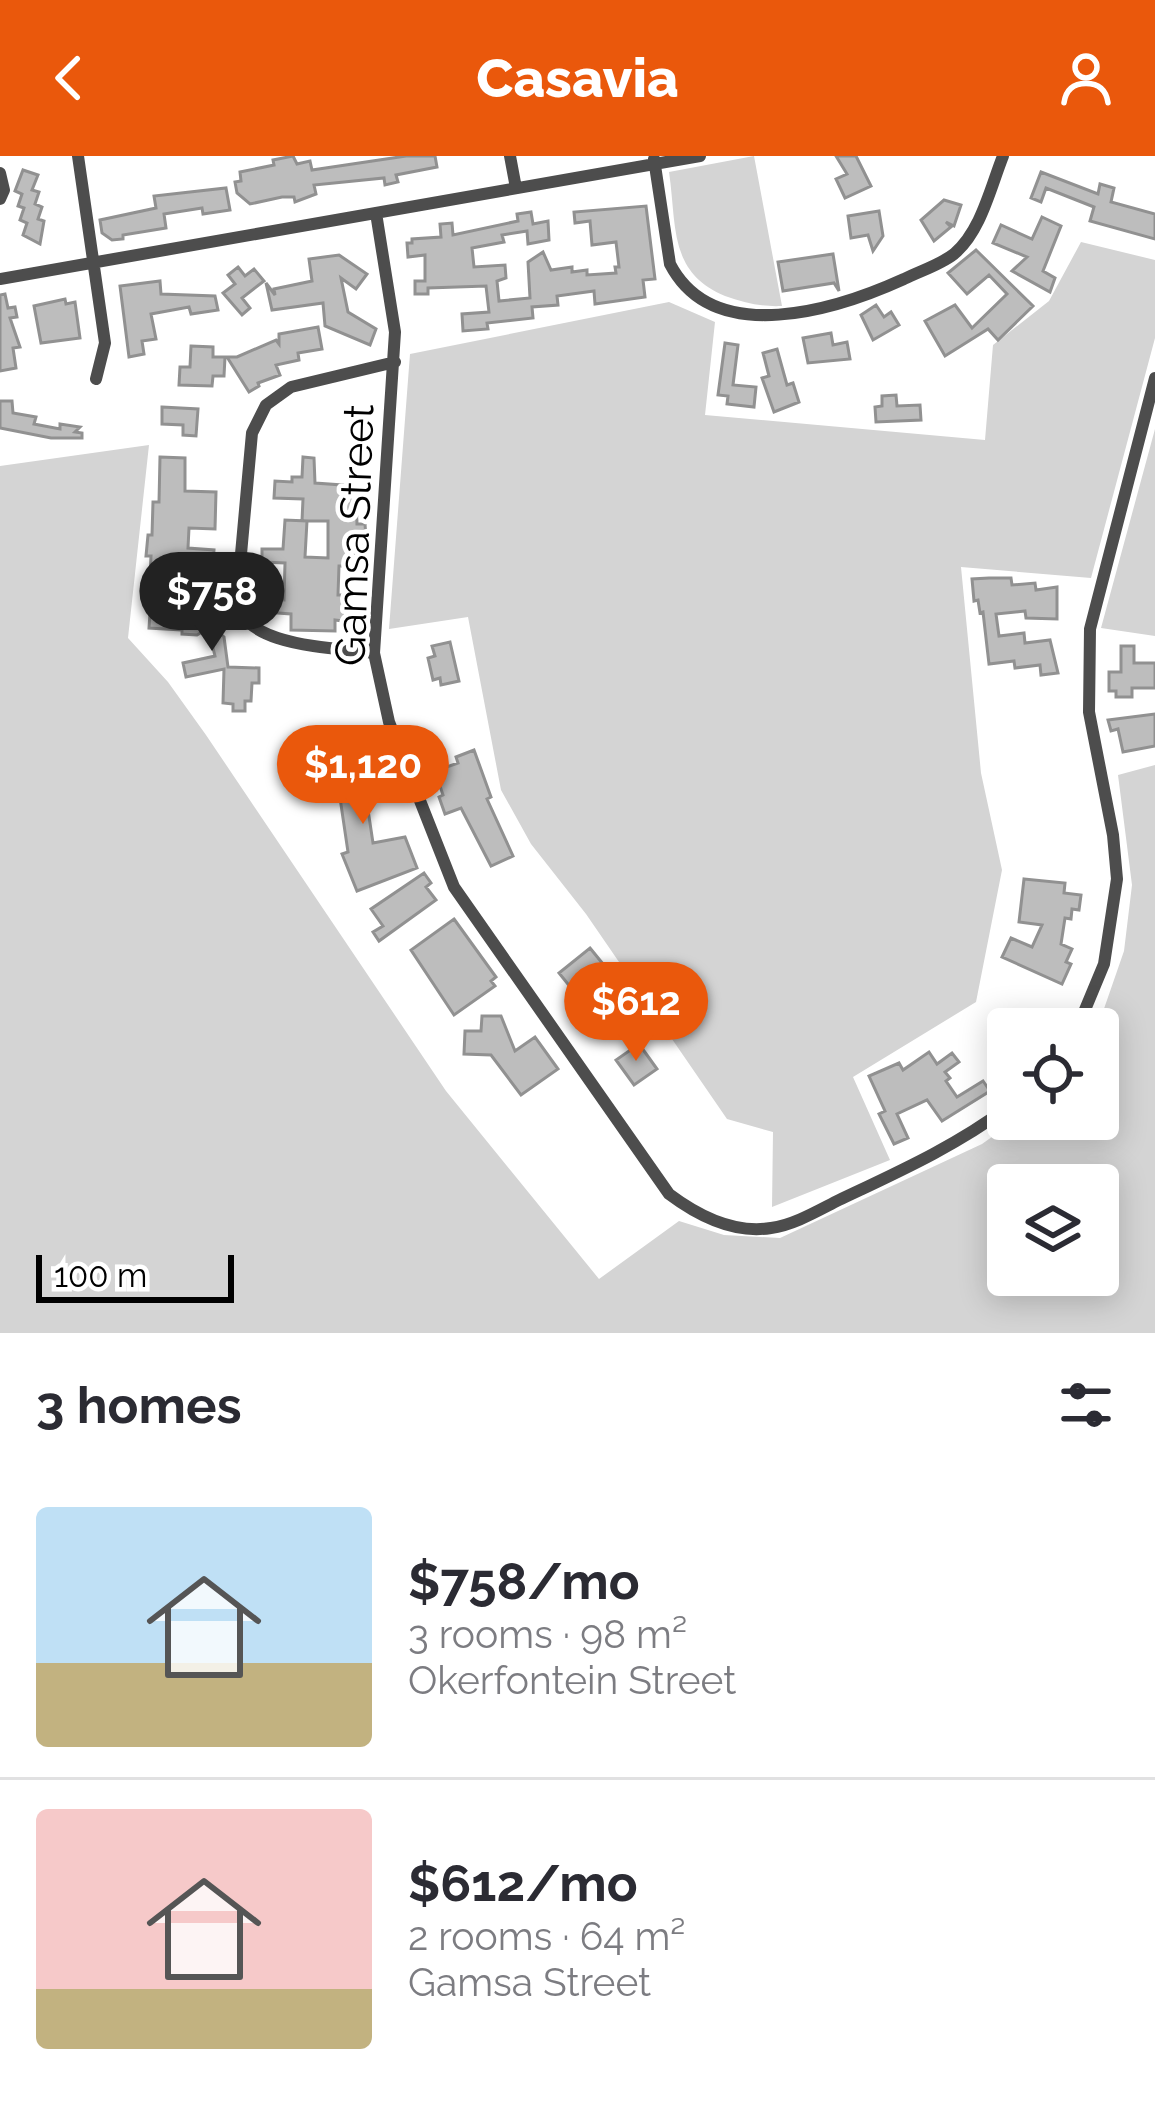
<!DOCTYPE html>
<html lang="en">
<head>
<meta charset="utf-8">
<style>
	:root { --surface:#fff; --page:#f2f2f3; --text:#2b2b33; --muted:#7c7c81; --line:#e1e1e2; --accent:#ea580c }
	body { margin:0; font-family:Raleway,sans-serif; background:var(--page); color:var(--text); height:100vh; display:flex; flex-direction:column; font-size:45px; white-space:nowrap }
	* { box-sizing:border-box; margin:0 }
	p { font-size:39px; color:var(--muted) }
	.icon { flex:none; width:66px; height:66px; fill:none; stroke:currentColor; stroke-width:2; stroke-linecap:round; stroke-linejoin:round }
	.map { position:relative; height:1177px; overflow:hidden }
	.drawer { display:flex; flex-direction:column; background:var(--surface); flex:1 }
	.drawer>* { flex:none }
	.tools { position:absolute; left:987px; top:852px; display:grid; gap:24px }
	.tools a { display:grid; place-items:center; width:132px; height:132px; border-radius:12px; background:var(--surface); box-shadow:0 6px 30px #0003; font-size:60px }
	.scale { position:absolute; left:36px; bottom:30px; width:198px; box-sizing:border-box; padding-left:12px; border:6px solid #000; border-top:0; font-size:33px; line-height:42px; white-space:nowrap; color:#000; -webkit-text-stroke:9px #fff; paint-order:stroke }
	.price { position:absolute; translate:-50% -102px; padding:0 27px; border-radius:42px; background:var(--accent); color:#fff; font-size:39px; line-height:78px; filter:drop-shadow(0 3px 6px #0008) }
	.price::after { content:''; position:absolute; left:50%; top:72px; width:36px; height:27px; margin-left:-18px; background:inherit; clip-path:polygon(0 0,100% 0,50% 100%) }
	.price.selected { background:#222; color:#fff }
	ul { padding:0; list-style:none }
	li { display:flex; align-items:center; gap:36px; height:300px; padding:0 36px }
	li+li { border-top:3px solid var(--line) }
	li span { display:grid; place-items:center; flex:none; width:336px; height:240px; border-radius:12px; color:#555 }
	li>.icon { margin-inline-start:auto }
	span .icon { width:144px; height:144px; fill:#fffc; stroke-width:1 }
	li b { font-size:51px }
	h2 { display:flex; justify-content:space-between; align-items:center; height:144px; padding:0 36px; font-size:51px }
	header { display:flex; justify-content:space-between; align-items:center; height:156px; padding:0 36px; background:var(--accent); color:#fff; font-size:54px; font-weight:800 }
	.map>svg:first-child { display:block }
	.green { fill:#d4d4d4; fill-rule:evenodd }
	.building { fill:#bdbdbd; stroke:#919191; stroke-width:3 }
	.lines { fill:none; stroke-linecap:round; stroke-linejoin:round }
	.street { stroke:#4d4d4d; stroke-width:12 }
	.labels { text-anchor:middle; stroke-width:9; stroke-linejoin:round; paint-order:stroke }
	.street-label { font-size:42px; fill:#000; stroke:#fff }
</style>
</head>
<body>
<header><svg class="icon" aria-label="back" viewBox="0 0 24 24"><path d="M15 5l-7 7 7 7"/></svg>Casavia<svg class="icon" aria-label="person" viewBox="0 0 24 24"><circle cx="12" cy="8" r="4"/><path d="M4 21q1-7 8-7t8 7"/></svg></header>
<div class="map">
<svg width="1155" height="1177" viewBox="0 0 1155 1177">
	<rect width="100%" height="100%" fill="#fff"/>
	<path class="green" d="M 754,0 L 782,150 C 762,151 744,147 725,140 C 668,116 677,70 669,16 Z
		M 1081,86 L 1155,104 L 1155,182 L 1091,422 L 961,411 L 981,617 L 1002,714 L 976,846 L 853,921 L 890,1004 L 772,1051 L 773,976 L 727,963 L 586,758 L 531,688 L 501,634 L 468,461 L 389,473 L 410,198 L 669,146 L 715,166 L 705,259 L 985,284 L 993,189 L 1049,145 Z
		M 1155,273 L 1155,480 L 1101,472 Z
		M 149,289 L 128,482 L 168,526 L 206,579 L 446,935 L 599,1123 L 679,1065 L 724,1079 L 780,1082 L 982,988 L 1017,963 L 1098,963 L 1097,873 L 1124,795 L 1132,729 L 1118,619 L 1155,609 L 1155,1177 L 0,1177 L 0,310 ZM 1008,1029 L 1098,1029 L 1098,1119 L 1008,1119 Z"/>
	<path class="building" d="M 293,0 L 297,8 L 310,5 L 312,14 L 406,0 L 435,0 L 437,11 L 396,19 L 398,26 L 385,29 L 384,22 L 314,29 L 316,38 L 295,46 L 294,41 L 282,41 L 250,48 L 237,37 L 235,26 L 241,25 L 240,16 L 274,9 L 273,4 Z
		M 836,0 L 856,0 L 871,30 L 845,42 L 836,23 L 847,18 Z
		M 23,14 L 38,19 L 32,34 L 39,36 L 35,48 L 42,51 L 38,63 L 44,65 L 40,88 L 23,79 L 27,67 L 20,64 L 24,52 L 18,50 L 22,38 L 15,35 Z
		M 1041,16 L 1098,38 L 1100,28 L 1114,32 L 1111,46 L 1155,58 L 1155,83 L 1090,65 L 1094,51 L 1046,32 L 1041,46 L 1031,42 Z
		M 226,32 L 230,54 L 203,58 L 202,52 L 164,58 L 166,72 L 123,79 L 123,83 L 112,84 L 102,77 L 100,64 L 156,52 L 154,40 Z
		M 944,44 L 961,49 L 954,70 L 946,66 L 951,71 L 934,85 L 921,64 Z
		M 646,50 L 655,123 L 643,124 L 645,141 L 595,148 L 594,135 L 557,140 L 558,149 L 532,151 L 533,162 L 487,167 L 488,173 L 463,175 L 462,158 L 489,156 L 486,130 L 428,132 L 428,138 L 415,138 L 415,125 L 425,125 L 425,99 L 408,101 L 407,87 L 412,87 L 412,83 L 441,81 L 440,68 L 452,67 L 453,79 L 518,65 L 517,58 L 531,56 L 533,68 L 548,65 L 549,84 L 528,88 L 527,75 L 502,79 L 504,86 L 472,92 L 474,111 L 505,109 L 506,122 L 497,125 L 499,145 L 530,142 L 528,106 L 543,96 L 551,114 L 572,111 L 572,116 L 587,114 L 587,119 L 616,117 L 615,111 L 619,111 L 616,86 L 592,89 L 590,65 L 575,67 L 574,56 Z
		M 879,55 L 883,80 L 873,95 L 868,79 L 851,82 L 848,60 Z
		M 1042,61 L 1061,70 L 1043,115 L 1055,122 L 1050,136 L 1012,115 L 1027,101 L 993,87 L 1001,69 L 1032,83 Z
		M 976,94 L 1033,150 L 998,184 L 988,173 L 945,200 L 925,165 L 955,149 L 972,172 L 1007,138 L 989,119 L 967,138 L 948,117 Z
		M 833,98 L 839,135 L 834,127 L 783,135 L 778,106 Z
		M 339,99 L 367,118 L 356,133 L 341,122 L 348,156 L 376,173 L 370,189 L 325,170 L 323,147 L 272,154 L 266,127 L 275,139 L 274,133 L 312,125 L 309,103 Z
		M 238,111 L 245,120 L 254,113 L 264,125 L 242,142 L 250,152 L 242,159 L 223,137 L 235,128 L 228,119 Z
		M 160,125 L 161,138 L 215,140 L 218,154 L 191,158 L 189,151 L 151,158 L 156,183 L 142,185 L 144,198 L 129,201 L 120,130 Z
		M 5,138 L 8,152 L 15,151 L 17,161 L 10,162 L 20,191 L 13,192 L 16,212 L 0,215 L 0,139 Z
		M 65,143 L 66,148 L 75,146 L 80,182 L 41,187 L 34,150 Z
		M 876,149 L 884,161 L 891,156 L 899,169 L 873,184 L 861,159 Z
		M 318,171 L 322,193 L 298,197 L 299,204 L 276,209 L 280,219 L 258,227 L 259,230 L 249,236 L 227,201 L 237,201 L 276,184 L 279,188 L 279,178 Z
		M 831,177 L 833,189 L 847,186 L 850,203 L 808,207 L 803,182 Z
		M 725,187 L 738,189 L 733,229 L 756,231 L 754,251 L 727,248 L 728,240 L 718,239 Z
		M 191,190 L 213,191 L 213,201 L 225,201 L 224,220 L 213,220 L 212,230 L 179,229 L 180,211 L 190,211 Z
		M 777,193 L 787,229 L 793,227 L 799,246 L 774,256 L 762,222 L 769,220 L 763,197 Z
		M 896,239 L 897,250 L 920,249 L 921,264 L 876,266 L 875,251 L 882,250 L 882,240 Z
		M 0,245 L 12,245 L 13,257 L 36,261 L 34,268 L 60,273 L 60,268 L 80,271 L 75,276 L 82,277 L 82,282 L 51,282 L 0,272 Z
		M 162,251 L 198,253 L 196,280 L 183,279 L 183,269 L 162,268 Z
		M 160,301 L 185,302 L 185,335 L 216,336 L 215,373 L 189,372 L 188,392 L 214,394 L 213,407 L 161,402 L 160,420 L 150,420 L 151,400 L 146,400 L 148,379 L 152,379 L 153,346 L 159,346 Z
		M 303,301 L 314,302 L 315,327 L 356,330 L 357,368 L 365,368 L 368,410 L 339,410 L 338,439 L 346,439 L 345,456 L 343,465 L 335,464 L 335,475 L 291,474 L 291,458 L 265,456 L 265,443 L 284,444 L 285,407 L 262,406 L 262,393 L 283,393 L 285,364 L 307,365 L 305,401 L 328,402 L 328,365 L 302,365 L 303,343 L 274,342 L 275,325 L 292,326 L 292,321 L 302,321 Z
		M 989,422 L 1011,422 L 1012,429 L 1035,427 L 1036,434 L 1057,431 L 1057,463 L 1026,462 L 1025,455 L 996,458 L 999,480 L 1024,477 L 1025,487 L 1050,484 L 1058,517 L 1041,519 L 1040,509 L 1015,512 L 1014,505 L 989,508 L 983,456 L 980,457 L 978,444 L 974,445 L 972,423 Z
		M 200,445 L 215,445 L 215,473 L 224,481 L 228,511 L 259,512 L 259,527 L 252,527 L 251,545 L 245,545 L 245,555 L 233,555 L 233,548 L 223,547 L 224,513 L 186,521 L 183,507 L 215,500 L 211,484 L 202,476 L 197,479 L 182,478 L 182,474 L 149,472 L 150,457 L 200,463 Z
		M 450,486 L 459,525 L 441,529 L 440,522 L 433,524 L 428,502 L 435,500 L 432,490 Z
		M 1121,490 L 1134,490 L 1134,507 L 1155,507 L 1155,532 L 1132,532 L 1132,541 L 1116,541 L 1116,535 L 1109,535 L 1109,516 L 1121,516 Z
		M 1155,558 L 1155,590 L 1123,596 L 1118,573 L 1111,575 L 1108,564 Z
		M 474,594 L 491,641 L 487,643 L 513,700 L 491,710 L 461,652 L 445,658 L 439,641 L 443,639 L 435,615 L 458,607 L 456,601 Z
		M 360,609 L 384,609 L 384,634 L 365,634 L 373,687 L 405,681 L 417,712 L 357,735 L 342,698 L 348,696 L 339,635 L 295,637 L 294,622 L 360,618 Z
		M 424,717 L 431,727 L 426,731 L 436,744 L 379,785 L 373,776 L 383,770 L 371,753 Z
		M 1024,723 L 1065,727 L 1064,737 L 1081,739 L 1079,754 L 1072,753 L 1071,763 L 1065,762 L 1061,788 L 1072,793 L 1066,806 L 1071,808 L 1062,828 L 1002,801 L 1011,782 L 1032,791 L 1042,769 L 1019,766 Z
		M 454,763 L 496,821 L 491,825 L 495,830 L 454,859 L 411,794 Z
		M 590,792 L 625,835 L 634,827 L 641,836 L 623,850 L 633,862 L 622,871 L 593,835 L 589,839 L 583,832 L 576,838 L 559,817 Z
		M 482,860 L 501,860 L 515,895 L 535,881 L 558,913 L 521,939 L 491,899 L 464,898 L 465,875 L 481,875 Z
		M 639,888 L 657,913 L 634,929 L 616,904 Z
		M 929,896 L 937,908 L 952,897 L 959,906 L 945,916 L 950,922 L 946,925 L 957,941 L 983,925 L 990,935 L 942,965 L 927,944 L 897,958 L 908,982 L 894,988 L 879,958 L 885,955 L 869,920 L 899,907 L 903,914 Z"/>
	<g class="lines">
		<path class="street" d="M 78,0 L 105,187 L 96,223
			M 510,0 L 516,32
			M 654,3 L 670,108 C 714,193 838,153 904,123 C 920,115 940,109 954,98 C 981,75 990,33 1003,0
			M 0,17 L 4,34 L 0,43
			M 376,57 L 395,176 L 374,497 L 389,566 L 454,731 L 669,1038 C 697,1059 734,1078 771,1072 C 794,1069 819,1054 839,1044 C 898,1016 956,990 1008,951
			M 0,123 L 700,0
			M 374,497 C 335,491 240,492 237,442 L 252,277 L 266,249 L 291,231 L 395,206
			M 1077,873 L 1104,808 L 1117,723 L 1113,679 L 1089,556 L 1090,473 L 1155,222"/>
	</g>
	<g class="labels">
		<g class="street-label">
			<text transform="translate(354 379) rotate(-88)" y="15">Gamsa Street</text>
		</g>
	</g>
</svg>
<div class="tools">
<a><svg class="icon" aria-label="locate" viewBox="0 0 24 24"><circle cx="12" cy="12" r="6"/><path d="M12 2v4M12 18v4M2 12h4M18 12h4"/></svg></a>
<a><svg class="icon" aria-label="layers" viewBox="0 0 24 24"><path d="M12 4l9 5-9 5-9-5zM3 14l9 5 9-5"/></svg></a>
</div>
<div class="scale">100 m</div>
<b class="price selected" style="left:212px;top:498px">$758</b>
<b class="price" style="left:363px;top:671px">$1,120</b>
<b class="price" style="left:636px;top:908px">$612</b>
</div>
<section class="drawer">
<h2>3 homes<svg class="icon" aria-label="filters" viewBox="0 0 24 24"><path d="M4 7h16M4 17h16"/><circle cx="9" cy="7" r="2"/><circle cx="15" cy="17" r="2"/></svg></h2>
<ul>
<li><span style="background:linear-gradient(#bfe0f5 65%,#c2b280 0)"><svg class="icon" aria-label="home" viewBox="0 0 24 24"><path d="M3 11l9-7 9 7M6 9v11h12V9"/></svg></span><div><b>$758/mo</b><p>3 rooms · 98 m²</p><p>Okerfontein Street</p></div></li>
<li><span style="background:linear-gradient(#f6c9c9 75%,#c2b280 0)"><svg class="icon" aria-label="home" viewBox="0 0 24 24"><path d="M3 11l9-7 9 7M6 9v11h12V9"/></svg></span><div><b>$612/mo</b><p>2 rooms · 64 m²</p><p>Gamsa Street</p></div></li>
</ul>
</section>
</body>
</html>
